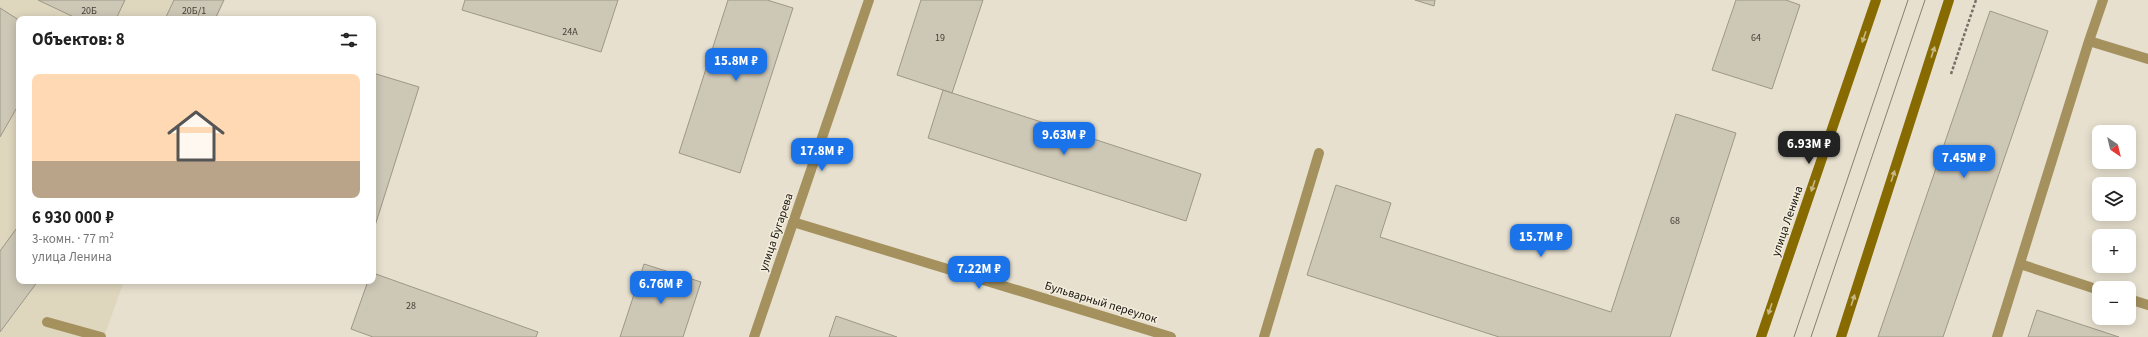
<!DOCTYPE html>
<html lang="ru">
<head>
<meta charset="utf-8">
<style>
	:root { --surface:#fff; --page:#f2f2f2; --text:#222; --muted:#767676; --line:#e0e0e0; --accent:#1a73e8 }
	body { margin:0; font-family:"Source Sans 3",sans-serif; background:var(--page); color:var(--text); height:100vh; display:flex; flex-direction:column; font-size:15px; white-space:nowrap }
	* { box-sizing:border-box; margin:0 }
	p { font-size:13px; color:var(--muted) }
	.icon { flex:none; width:22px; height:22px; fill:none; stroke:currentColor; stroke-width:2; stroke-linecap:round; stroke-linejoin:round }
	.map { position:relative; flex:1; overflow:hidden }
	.drawer { position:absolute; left:16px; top:16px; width:360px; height:268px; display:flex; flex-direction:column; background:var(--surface); border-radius:8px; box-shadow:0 2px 10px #0003 }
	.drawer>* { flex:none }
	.needle { width:26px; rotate:145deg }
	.controls { position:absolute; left:2092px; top:125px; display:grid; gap:8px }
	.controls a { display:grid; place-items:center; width:44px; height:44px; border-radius:8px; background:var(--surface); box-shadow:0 2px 10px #0003; font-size:20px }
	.price { position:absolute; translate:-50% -34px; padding:0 9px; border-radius:8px; background:var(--accent); color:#fff; font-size:13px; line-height:26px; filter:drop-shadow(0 1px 2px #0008) }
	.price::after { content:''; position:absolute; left:50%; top:24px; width:12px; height:9px; margin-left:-6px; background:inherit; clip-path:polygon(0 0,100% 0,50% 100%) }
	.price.current { background:#222; color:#fff }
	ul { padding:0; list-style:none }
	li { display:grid; align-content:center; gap:8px; height:212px; padding:0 16px }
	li+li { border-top:1px solid var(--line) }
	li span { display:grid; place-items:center; height:124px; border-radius:8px; color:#555 }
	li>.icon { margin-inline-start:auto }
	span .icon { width:72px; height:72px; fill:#fffc; stroke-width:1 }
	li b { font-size:17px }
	h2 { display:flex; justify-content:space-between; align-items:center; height:48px; padding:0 16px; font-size:17px }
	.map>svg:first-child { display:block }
	.built { fill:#dfd6be }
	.building { fill:#cdc7b6; stroke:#9d9787 }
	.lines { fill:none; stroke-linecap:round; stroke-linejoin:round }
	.path { stroke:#747065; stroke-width:2.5; stroke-dasharray:3 2; stroke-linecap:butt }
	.service { stroke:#a4915e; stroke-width:10 }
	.minor { stroke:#a4915e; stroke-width:10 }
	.secondary { stroke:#876a00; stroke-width:10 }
	.tram { stroke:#858074; stroke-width:1 }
	.oneway { fill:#c8b984 }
	.labels { text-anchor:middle; stroke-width:3; stroke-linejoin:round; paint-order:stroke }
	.number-label { font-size:10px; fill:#434037 }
	.street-label { font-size:12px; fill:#15130d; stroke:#f4eddc }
</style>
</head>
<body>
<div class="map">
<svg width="2148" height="337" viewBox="0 0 2148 337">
	<rect width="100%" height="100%" fill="#e7e0cf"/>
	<path class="built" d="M 0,0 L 224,0 L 217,19 L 19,19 L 19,281 L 124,281 L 104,337 L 0,337 Z"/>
	<path class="building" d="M 38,0 L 125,0 L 116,19 L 78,19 Z
		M 174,0 L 224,0 L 215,19 L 165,19 Z
		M 465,0 L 618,0 L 601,52 L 462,10 Z
		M 728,0 L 767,0 L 793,8 L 740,173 L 679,153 Z
		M 921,0 L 983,0 L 952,93 L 897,75 Z
		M 1415,0 L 1435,0 L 1434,6 Z
		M 1736,0 L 1786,0 L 1800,5 L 1772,89 L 1712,70 Z
		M 0,8 L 19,20 L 19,104 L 0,137 Z
		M 1990,11 L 2048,31 L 1943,337 L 1878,337 Z
		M 373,73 L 419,87 L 373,232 Z
		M 943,90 L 1201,174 L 1186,221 L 928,138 Z
		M 1676,114 L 1736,133 L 1670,337 L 1499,337 L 1307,275 L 1336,185 L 1391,203 L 1380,237 L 1611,312 Z
		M 19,225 L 19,281 L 38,281 L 0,332 L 0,251 Z
		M 644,264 L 701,282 L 683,337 L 620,337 Z
		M 373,273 L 538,332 L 536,337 L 373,337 L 351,329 L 368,281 L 373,281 Z
		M 2037,310 L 2119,337 L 2028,337 Z
		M 836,316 L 897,337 L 829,337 Z"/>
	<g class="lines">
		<path class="path" d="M 1951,74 L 1976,0"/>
		<path class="service" d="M 2089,41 L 2148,59
			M 2020,264 L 2099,290
			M 2129,299 L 2148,305
			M 1264,337 L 1319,153
			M 1997,337 L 2089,41 L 2103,0"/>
		<path class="minor" d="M 793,222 L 1171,337
			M 47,322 L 101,337
			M 754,337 L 869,0"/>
		<path class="secondary" d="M 1761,337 L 1876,0
			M 1841,337 L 1949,0"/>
		<path class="tram" d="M 1794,337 L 1908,0
			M 1811,337 L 1925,0"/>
	</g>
	<defs><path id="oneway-solid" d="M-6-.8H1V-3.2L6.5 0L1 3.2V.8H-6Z"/></defs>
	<g class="oneway">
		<use href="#oneway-solid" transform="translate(1864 37) rotate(109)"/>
		<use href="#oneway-solid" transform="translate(1933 52) rotate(-72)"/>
		<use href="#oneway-solid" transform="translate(1893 176) rotate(-72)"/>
		<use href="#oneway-solid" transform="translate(1813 186) rotate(109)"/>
		<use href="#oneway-solid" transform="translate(1853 300) rotate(-72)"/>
		<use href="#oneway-solid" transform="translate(1770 309) rotate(109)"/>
	</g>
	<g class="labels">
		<g class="number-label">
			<text x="89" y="14">20Б</text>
			<text x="194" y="14">20Б/1</text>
			<text x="570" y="35">24А</text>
			<text x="940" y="41">19</text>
			<text x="1756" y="41">64</text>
			<text x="1675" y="224">68</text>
			<text x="411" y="309">28</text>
		</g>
		<g class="street-label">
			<text transform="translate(1787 221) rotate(-71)" y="4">улица Ленина</text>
			<text transform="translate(776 232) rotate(-71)" y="4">улица Бугарева</text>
			<text transform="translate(1101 302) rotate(17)" y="4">Бульварный переулок</text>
		</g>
	</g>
</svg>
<div class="controls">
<a><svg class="needle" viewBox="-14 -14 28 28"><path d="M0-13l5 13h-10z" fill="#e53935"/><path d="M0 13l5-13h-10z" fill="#767676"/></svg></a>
<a><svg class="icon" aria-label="layers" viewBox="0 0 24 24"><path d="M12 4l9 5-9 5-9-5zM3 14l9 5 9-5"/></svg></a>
<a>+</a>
<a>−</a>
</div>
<b class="price" style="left:736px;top:82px">15.8M ₽</b>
<b class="price" style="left:1064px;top:156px">9.63M ₽</b>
<b class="price current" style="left:1809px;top:165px">6.93M ₽</b>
<b class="price" style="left:822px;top:172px">17.8M ₽</b>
<b class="price" style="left:1964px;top:179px">7.45M ₽</b>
<b class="price" style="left:1541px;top:258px">15.7M ₽</b>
<b class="price" style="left:979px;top:290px">7.22M ₽</b>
<b class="price" style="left:661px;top:305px">6.76M ₽</b>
<section class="drawer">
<h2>Объектов: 8<svg class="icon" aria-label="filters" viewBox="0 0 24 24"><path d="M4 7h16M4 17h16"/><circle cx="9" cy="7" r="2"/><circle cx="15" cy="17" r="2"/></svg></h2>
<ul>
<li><span style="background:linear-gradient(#ffd9b3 70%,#b9a48a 0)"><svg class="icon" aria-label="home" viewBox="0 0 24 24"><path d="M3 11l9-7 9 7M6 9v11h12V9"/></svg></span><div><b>6 930 000 ₽</b><p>3-комн. · 77 m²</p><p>улица Ленина</p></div></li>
</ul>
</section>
</div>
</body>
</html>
